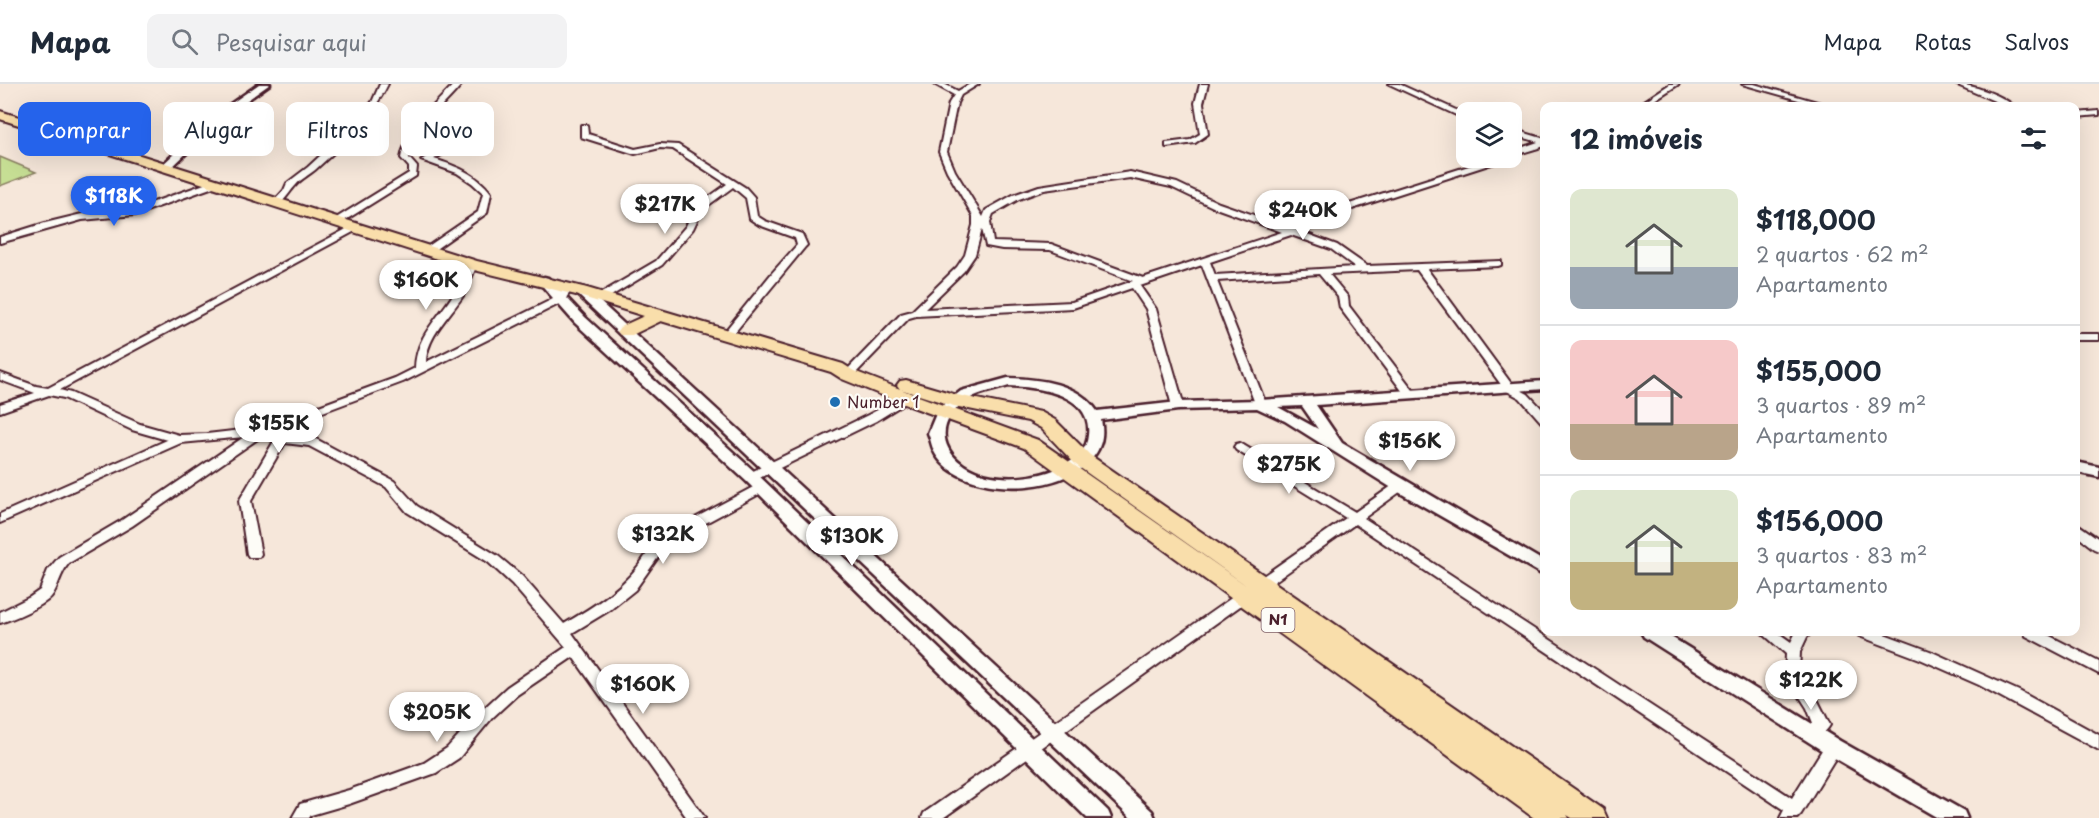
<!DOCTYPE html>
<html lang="pt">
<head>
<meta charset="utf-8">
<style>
	:root { --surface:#fff; --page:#f2f2f3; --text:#1f2937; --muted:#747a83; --line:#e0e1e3; --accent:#2563eb }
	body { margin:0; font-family:"Playpen Sans",sans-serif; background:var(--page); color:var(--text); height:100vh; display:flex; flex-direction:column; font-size:22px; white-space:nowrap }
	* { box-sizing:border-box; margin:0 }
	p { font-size:20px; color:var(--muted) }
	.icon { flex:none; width:33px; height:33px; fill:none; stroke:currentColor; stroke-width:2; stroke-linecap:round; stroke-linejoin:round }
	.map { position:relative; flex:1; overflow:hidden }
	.details { position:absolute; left:1540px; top:18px; width:540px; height:534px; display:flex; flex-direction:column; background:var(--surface); border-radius:12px; box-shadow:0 6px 24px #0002 }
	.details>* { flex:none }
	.hud { position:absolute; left:18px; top:18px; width:570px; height:54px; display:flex; gap:12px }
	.controls { position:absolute; left:1456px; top:18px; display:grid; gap:12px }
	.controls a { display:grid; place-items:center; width:66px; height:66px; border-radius:12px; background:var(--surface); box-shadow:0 6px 24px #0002; font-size:30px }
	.price { position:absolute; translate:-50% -51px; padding:0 14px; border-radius:21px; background:#fff; color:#222; font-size:20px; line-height:39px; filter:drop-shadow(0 2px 3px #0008) }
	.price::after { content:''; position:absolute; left:50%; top:36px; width:18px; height:14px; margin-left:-9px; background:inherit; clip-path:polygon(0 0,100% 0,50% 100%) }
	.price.active { background:var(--accent); color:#fff }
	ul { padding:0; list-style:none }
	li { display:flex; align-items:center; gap:18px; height:150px; padding:0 30px }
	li+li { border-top:2px solid var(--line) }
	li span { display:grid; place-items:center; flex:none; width:168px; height:120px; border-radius:12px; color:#555 }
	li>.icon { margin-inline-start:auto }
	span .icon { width:72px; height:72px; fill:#fffc; stroke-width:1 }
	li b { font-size:26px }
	h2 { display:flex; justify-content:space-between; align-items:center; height:72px; padding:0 30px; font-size:26px }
	.tag { padding:0 21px; border-radius:12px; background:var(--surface); box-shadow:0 6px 24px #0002; font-size:21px; line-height:54px }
	.tag.active { background:var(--accent); color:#fff }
	header { display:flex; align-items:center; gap:36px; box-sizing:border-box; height:84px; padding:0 30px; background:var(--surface); border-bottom:2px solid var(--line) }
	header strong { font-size:28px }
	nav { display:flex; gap:33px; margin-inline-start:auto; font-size:21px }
	.search { width:420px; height:54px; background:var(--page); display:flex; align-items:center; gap:15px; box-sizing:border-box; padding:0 21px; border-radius:12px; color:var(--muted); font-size:22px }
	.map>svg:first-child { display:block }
	.green { fill:#c6de94; stroke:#887e60; stroke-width:1.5 }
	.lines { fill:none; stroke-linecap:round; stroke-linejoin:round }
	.minor-casing { stroke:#4a1f2b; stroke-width:4 }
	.tertiary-casing { stroke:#4a1f2b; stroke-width:5 }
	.trunk-casing { stroke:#4a1f2b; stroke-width:4 }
	.minor { fill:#fdfcf7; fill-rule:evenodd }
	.tertiary { fill:#fdfcf7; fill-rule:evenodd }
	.trunk { fill:#f9deab; fill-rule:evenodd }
	.poi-dot { fill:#1f6fb2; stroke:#fdfcf7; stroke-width:2 }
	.labels { text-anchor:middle; stroke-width:4.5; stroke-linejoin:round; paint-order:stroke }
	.shield { fill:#fdfcf7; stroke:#806168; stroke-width:1.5 }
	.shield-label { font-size:15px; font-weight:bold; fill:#4a1f2b }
	.poi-label { font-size:16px; fill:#4a1f2b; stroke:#fdfcf7; text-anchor:start }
</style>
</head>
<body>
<header>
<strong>Mapa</strong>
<div class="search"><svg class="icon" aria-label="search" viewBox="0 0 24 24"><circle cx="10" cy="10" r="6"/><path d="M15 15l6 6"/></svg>Pesquisar aqui</div>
<nav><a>Mapa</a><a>Rotas</a><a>Salvos</a></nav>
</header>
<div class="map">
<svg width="2099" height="734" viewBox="0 0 2099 734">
	<rect width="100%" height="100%" fill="#f6e7da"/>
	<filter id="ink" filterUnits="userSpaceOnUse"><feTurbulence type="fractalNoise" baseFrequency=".0167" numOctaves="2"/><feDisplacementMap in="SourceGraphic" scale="12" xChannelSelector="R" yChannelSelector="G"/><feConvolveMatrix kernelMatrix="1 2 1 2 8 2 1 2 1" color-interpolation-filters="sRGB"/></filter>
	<g filter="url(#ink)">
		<path class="green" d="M 0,73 L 36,88 L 0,102 Z"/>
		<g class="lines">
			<defs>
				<path id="minor" d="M 380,0 L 388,0 C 371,35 343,61 315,86 C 309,91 301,95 296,101 C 291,106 287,113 281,119 L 275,119 L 274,117 L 284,106 L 287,99 L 308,83 L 347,47 L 372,18 Z
					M 454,0 L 462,0 C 444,23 414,44 409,74 L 417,83 L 416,92 L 339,140 L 333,140 L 333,136 L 409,89 L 409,83 L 401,74 C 406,45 435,21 454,0 Z
					M 934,0 L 944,0 L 958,7 L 970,0 L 979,0 L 961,11 L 957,19 L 947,68 L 955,87 L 983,133 L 986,126 L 1013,111 L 1039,102 L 1130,88 L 1177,99 L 1219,119 L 1291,144 L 1343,122 L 1494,74 L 1505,74 L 1504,76 L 1349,126 L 1299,147 L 1337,161 L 1367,182 L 1501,177 L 1501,181 L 1498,182 L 1427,185 L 1513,302 L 1528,310 L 1545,328 L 1545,339 L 1541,338 L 1520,314 L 1505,306 L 1417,186 L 1329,190 L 1348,213 L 1349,222 L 1416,310 L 1410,313 L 1406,312 L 1340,224 L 1338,213 L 1319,190 L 1217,197 L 1266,320 L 1264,322 L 1256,322 L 1202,181 L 1140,202 L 1156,225 L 1184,322 L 1182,324 L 1174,324 L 1172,322 L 1146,225 L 1132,204 L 1073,224 L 916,232 L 909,234 L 852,293 L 844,293 L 842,291 L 844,289 L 901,230 L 912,227 L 957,183 L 965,171 L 973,141 L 973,132 L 947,87 L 939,68 L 949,19 L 954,11 ZM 1130,94 L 1171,103 L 1213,123 L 1282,148 L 1143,194 L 1051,160 L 993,158 L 990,138 L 993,130 L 1019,115 L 1044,106 ZM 982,145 L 986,162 L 1002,165 L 1050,166 L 1133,197 L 1072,218 L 925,225 L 964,187 L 975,171 ZM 1291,151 L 1331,165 L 1355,183 L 1215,191 L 1210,178 Z
					M 1200,0 L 1208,0 L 1203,19 L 1208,50 L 1195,59 L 1166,63 L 1166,59 L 1190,56 L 1200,50 L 1195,19 Z
					M 1389,0 L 1399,0 L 1467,31 L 1467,36 Z
					M 1670,0 L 1679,0 L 1645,22 L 1637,22 Z
					M 1742,0 L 1754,0 L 1831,22 L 1820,22 Z
					M 1955,0 C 1971,0 2002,11 2014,22 L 2006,22 Z
					M 2099,27 L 2099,31 L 2076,33 L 2076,29 Z
					M 581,41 L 587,41 L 588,50 L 635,65 L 660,60 L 678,61 L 746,104 L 754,113 L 757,132 L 765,137 L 802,150 L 807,161 L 805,163 L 730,254 L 726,255 L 721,252 L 772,189 L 797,161 L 795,154 L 759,141 L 750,135 L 746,114 L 733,103 L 702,126 L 693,145 L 662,181 L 606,215 L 598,215 L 598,211 L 656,177 L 686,142 L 695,123 L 727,100 L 673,65 L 660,64 L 635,70 L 581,53 Z
					M 1512,45 L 1545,55 L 1545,62 L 1512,72 L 1512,67 L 1538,58 L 1512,50 Z
					M 462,54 L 469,56 L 434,75 C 456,82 477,90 491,109 L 487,129 L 430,169 L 424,169 L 424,165 L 478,128 L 483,109 L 472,99 L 457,89 L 421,76 Z
					M 216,96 L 219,97 L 219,101 L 135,131 L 82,136 L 0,159 L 0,153 L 45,139 L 82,130 L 131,126 Z
					M 354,141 L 359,144 L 357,146 L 60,306 L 71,309 L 140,340 L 179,351 L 207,350 L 259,344 L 395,294 L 415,284 C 416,252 438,235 454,209 C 460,200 463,189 469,179 L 472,178 L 477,181 C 472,191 469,202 463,212 C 449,233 427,252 426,278 L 555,214 L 562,205 L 570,205 L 571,207 L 563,218 L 403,298 L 272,347 L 283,351 L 316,355 L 394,397 L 417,422 L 498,472 L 522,492 L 564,540 C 596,521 626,503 646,471 C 648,467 648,462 650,458 L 757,401 L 765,401 L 767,404 L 765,407 L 661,463 L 659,472 L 635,506 L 610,526 L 572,549 L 705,734 L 687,734 L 573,573 L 517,611 L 492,634 L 459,674 L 436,689 L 349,720 L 311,731 L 309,734 L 292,734 L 300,720 L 349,706 L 424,679 L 447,664 L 482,626 L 507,603 L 566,563 L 512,500 L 488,478 L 407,428 L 386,403 L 309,362 L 285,359 L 251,417 L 261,470 L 259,473 L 249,473 L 247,470 L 239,417 L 274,357 L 262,352 L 132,442 L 69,479 C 59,491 58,505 51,513 C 42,523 13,535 0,539 L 0,528 L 30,513 L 40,506 L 48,486 L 59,473 L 122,436 L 244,353 L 181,359 L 0,439 L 0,430 L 167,356 L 132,346 L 64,314 L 49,311 L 0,328 L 0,320 L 35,309 L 0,296 L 0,289 L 36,302 L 48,304 Z
					M 2076,250 L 2099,250 L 2099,256 L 2076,256 Z
					M 906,311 L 912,314 L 910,316 L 876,337 L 755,396 L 747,396 L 745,393 L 747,390 L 868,331 Z
					M 1240,359 L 1355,428 L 1396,399 L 1404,399 L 1406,402 L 1404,405 L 1364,434 L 1792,714 L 1827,658 L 1833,656 L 1839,658 L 1841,663 L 1839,668 L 1801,730 L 1797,734 L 1780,734 L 1784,726 L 1355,440 L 943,734 L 922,734 L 924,729 L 1346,434 L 1236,366 L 1234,363 L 1236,360 Z
					M 2076,439 L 2099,455 L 2099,467 L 2094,465 L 2076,451 Z
					M 1761,548 L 1777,548 L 1791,558 L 1796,548 L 1812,548 L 1807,553 L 1800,568 L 1799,589 L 1818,617 L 1830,641 C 1825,650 1814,657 1805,654 L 1802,649 L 1805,644 L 1813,639 L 1807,624 L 1785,590 L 1786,570 Z
					M 1857,548 L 1879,548 L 1930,567 L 2019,607 L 2099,651 L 2099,666 L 1979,601 L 1920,575 L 1859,552 Z
					M 2024,548 L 2042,548 L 2099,577 L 2099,590 L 2026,552 Z"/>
				<path id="tertiary" d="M 259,0 L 270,0 L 225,32 L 169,86 L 161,86 L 161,82 L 219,28 Z
					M 544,193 L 548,194 L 585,233 L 756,389 L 1108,727 L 1111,734 L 1087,734 L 746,397 L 575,239 L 538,197 Z
					M 581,203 L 585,204 L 1152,727 L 1155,734 L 1131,734 L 577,210 L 575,207 Z
					M 1008,294 C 1040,295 1078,299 1097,327 L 1178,318 L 1260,316 L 1545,297 L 1545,305 L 1316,321 L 1342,359 L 1545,478 L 1545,492 L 1395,406 L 1285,337 L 1257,324 L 1178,326 L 1101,336 C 1118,409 968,424 936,371 C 932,365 931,356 928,349 L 938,325 L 961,307 ZM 1009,302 C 1038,303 1093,310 1088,351 C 1087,364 1079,373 1068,379 C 1047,392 1016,396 992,392 C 947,384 924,343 969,315 C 980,308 997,306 1009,302 ZM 1302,322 L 1318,345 L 1278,323 Z
					M 2076,378 L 2099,383 L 2099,393 L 2076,388 Z
					M 1641,548 L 1663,548 L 1840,657 L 1964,727 L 1967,734 L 1938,734 L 1826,669 L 1644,553 Z"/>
				<path id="trunk" d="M 0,27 L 477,177 L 587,204 L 843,280 L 854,287 L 913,310 L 1038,356 L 1250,504 L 1076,381 L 1041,344 L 1028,337 L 954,322 L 900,305 L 897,301 L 900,297 L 906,296 L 957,311 L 1041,328 L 1055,336 L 1090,371 L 1603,725 L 1607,734 L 1572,734 L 1567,731 L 1569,734 L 1534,734 L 1024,364 L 899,318 L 842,295 L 831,288 L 661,237 L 632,251 L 620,251 L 617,247 L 620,243 L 644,232 L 576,211 L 466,184 L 0,35 Z"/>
			</defs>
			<use href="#minor" class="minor-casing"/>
			<use href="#tertiary" class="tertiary-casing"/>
			<use href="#trunk" class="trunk-casing"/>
			<use href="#minor" class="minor"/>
			<use href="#tertiary" class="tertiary"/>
			<use href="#trunk" class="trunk"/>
		</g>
	</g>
	<circle class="poi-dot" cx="835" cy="318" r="6"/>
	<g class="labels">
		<rect class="shield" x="1261.5" y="524" width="33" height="24" rx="4.5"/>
		<g class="shield-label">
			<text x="1278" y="541">N1</text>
		</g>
		<g class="poi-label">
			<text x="847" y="324">Number 1</text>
		</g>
	</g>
</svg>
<div class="controls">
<a><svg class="icon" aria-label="layers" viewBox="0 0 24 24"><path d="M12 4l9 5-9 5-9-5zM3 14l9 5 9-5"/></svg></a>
</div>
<b class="price active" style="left:114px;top:143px">$118K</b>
<b class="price" style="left:665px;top:151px">$217K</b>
<b class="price" style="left:1303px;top:157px">$240K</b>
<b class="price" style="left:426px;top:227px">$160K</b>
<b class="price" style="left:279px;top:370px">$155K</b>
<b class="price" style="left:1410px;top:388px">$156K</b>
<b class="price" style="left:1289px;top:411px">$275K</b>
<b class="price" style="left:663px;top:481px">$132K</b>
<b class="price" style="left:852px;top:483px">$130K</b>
<b class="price" style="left:1811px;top:627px">$122K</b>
<b class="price" style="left:643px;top:631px">$160K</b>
<b class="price" style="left:437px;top:659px">$205K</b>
<div class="hud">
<a class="tag active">Comprar</a>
<a class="tag">Alugar</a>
<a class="tag">Filtros</a>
<a class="tag">Novo</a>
</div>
<section class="details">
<h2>12 imóveis<svg class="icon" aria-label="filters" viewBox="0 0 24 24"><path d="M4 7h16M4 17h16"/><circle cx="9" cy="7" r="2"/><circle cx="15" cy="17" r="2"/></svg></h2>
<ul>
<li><span style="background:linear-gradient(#dfe7d0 65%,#9aa5b1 0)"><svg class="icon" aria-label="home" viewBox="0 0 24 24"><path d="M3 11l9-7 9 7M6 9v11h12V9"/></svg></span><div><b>$118,000</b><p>2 quartos · 62 m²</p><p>Apartamento</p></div></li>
<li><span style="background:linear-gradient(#f6c9c9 70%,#b9a48a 0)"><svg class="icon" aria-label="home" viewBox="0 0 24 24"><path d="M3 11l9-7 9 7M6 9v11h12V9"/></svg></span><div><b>$155,000</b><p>3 quartos · 89 m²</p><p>Apartamento</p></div></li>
<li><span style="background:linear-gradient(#dfe7d0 60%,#c2b280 0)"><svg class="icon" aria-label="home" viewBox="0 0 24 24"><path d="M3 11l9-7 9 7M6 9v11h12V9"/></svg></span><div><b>$156,000</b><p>3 quartos · 83 m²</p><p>Apartamento</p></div></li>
</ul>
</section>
</div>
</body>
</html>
